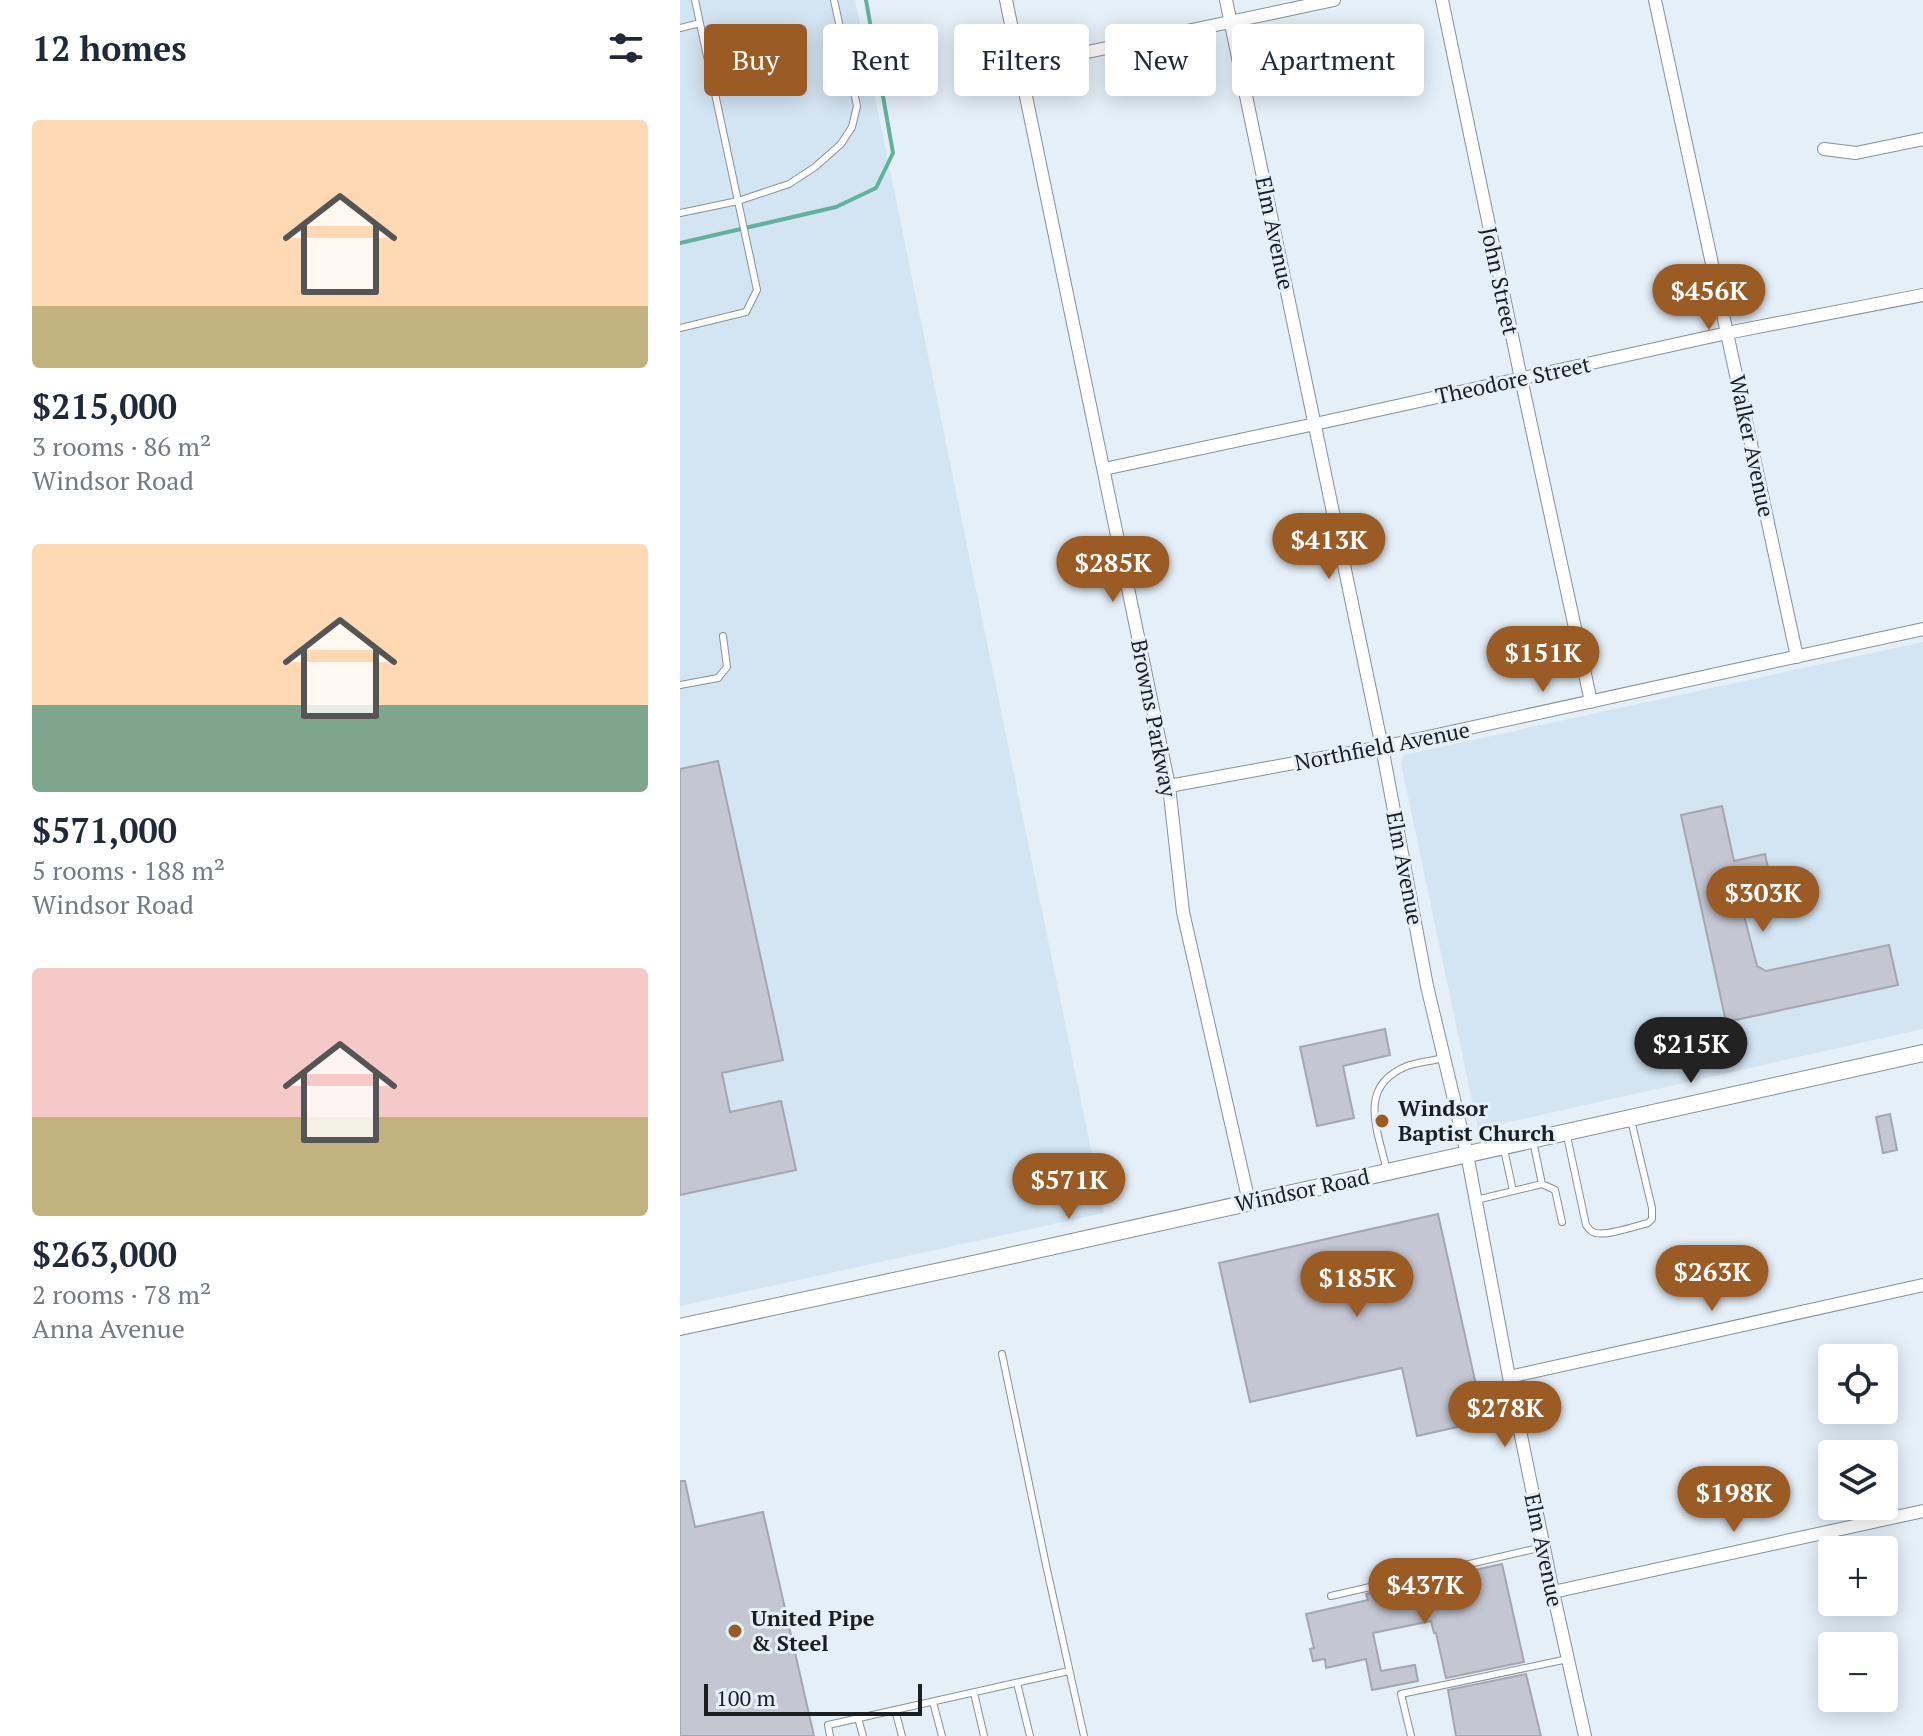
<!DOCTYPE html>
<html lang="en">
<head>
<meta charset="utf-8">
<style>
	:root { --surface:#fff; --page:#f2f2f3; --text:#1f2937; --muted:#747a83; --accent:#9b5b24 }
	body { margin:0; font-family:"PT Serif",serif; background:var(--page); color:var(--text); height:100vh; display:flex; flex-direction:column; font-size:30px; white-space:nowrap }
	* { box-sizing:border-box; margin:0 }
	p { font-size:26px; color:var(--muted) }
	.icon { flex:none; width:44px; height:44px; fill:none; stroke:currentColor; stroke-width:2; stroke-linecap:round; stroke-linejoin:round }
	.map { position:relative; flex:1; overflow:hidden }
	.panel { display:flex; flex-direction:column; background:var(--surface); width:680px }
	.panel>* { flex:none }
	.top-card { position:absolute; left:24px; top:24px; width:760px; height:72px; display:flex; gap:16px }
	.buttons { position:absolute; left:1138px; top:1344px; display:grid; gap:16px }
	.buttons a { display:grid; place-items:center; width:80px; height:80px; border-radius:8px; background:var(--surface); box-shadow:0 4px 20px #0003; font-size:40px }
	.scale { position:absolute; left:24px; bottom:20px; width:218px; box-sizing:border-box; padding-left:8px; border:4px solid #1b1f22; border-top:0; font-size:22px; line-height:28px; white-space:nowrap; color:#1b1f22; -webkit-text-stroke:6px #e5eff8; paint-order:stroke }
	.price { position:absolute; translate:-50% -68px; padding:0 18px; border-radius:28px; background:var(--accent); color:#fff; font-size:26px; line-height:52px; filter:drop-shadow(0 2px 4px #0008) }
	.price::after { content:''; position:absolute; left:50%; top:48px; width:24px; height:18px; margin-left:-12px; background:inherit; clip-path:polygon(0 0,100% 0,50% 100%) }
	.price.current { background:#222; color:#fff }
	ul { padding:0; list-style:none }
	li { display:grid; align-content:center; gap:16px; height:424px; padding:0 32px }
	li span { display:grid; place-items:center; height:248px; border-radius:8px; color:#555 }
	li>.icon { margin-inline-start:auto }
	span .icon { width:144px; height:144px; fill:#fffc; stroke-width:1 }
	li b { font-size:34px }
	h2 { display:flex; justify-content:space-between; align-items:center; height:96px; padding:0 32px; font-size:34px }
	.chip { padding:0 28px; border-radius:8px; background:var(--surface); box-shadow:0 4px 20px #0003; font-size:28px; line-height:72px }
	.chip.current { background:var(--accent); color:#fff }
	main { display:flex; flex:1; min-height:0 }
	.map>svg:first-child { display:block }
	.built { fill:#d3e4f2 }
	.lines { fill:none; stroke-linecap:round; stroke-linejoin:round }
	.stream { stroke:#62b19c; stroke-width:4 }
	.building { fill:#c4c6d2; stroke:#a5a6b2; stroke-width:2 }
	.service-casing { stroke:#879098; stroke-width:8 }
	.minor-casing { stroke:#879098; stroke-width:14 }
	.tertiary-casing { stroke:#879098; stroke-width:18 }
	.service { stroke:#fff; stroke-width:6 }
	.minor { stroke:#fff; stroke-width:12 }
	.tertiary { stroke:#fff; stroke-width:16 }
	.poi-dot { fill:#9b5b24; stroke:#e5eff8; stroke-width:3 }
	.labels { text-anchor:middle; stroke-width:6; stroke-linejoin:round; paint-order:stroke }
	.street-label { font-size:22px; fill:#1b1f22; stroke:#e5eff8 }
	.poi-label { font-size:22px; font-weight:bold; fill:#1b1f22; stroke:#e5eff8; text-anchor:start }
</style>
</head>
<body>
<main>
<section class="panel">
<h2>12 homes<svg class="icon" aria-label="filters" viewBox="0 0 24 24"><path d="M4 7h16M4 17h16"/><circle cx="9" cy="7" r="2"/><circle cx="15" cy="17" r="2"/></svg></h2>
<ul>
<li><span style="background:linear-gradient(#ffd9b3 75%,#c2b280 0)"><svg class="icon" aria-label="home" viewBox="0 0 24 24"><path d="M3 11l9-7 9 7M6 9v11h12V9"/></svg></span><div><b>$215,000</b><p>3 rooms · 86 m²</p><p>Windsor Road</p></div></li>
<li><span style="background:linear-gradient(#ffd9b3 65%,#7fa58c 0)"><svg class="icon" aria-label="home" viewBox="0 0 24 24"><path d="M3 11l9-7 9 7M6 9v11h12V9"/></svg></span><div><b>$571,000</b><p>5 rooms · 188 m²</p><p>Windsor Road</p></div></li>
<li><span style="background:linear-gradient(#f6c9c9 60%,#c2b280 0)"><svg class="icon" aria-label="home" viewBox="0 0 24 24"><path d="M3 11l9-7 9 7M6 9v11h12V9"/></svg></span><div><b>$263,000</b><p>2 rooms · 78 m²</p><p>Anna Avenue</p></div></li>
</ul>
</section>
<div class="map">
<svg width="1243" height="1736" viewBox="0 0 1243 1736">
	<rect width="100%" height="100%" fill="#e5eff8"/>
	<path class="built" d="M 0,0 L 175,0 L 424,1213 L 0,1306 Z
		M 1243,642 L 1243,1029 L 798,1129 L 721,763 L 724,755 Z"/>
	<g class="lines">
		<path class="stream" d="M 0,243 L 156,207 L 196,188 L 213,153 L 186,0"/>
	</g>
	<path class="building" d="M 38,761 L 103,1060 L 42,1073 L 50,1112 L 101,1101 L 116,1170 L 0,1195 L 0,769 Z
		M 1042,806 L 1054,861 L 1085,854 L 1093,892 L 1060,900 L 1077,966 L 1086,971 L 1209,945 L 1218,985 L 1046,1022 L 1001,815 Z
		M 705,1029 L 710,1055 L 663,1066 L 674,1118 L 637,1126 L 620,1047 Z
		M 1210,1114 L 1217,1150 L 1203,1153 L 1196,1117 Z
		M 758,1214 L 804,1421 L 737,1436 L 722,1368 L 570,1402 L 539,1263 Z
		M 0,1481 L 5,1481 L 15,1527 L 83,1512 L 134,1736 L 0,1736 Z
		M 822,1564 L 844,1662 L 766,1678 L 756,1633 L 754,1633 L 751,1621 L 693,1633 L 701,1671 L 735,1665 L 738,1681 L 692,1690 L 686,1659 L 646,1668 L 645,1659 L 633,1661 L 630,1649 L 634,1648 L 626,1614 L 688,1600 L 686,1594 Z
		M 846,1674 L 861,1736 L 776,1736 L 768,1690 Z"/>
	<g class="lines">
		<defs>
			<path id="service" d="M 0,28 L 20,23
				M 0,213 L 58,201 L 109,184 L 135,167 L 161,144 L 172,127 L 177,106 L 154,0
				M 0,328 L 66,312 L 77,290 L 15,0
				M 0,685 L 38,678 L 47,667 L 43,636
				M 887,1136 L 906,1225 C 910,1230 911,1232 916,1233 C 927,1236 956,1226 968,1223 L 972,1219 L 972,1208 L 951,1120
				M 824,1149 L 833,1191
				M 707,1171 C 698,1130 676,1087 727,1066 C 738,1062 752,1061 764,1058
				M 862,1184 L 875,1190 L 882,1222
				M 796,1200 L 862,1184 L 853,1141
				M 322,1354 L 366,1565 L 404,1736
				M 651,1596 L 863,1547
				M 337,1683 L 350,1736
				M 294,1693 L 304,1736
				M 253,1702 L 262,1736
				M 215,1710 L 222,1736
				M 178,1718 L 183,1736
				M 150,1736 L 148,1725 L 389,1671
				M 731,1736 L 721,1694 L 888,1659"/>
			<path id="minor" d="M 326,0 L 489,786 L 503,912 L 569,1202
				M 546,0 L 702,747 L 747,986 L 787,1154 L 829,1377 L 873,1592 L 905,1736
				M 762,0 L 839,369 L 911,702
				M 975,0 L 1117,657
				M 341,66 L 654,0
				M 1144,149 L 1176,153 L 1243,139
				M 424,469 L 635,424 L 1047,333 L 1243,295
				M 489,786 L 702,747 L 1243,629
				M 829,1377 L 1243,1285
				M 873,1592 L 1243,1511"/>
			<path id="tertiary" d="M 0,1327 L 302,1262 L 1243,1053"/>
		</defs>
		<use href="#service" class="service-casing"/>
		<use href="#minor" class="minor-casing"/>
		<use href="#tertiary" class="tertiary-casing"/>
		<use href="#service" class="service"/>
		<use href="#minor" class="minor"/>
		<use href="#tertiary" class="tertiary"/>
	</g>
	<g class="poi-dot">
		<circle cx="702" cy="1121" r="8"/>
		<circle cx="55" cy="1631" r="8"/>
	</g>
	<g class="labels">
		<g class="street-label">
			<text transform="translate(595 233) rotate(78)" y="8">Elm Avenue</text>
			<text transform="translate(820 281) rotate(78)" y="8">John Street</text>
			<text transform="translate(833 380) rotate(-12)" y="8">Theodore Street</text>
			<text transform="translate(1072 446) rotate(78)" y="8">Walker Avenue</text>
			<text transform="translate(474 718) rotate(79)" y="8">Browns Parkway</text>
			<text transform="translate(702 746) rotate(-11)" y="8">Northfield Avenue</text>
			<text transform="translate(725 868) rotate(79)" y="8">Elm Avenue</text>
			<text transform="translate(622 1190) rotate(-12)" y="8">Windsor Road</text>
			<text transform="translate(864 1550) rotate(78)" y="8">Elm Avenue</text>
		</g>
		<g class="poi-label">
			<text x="718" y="1116">Windsor<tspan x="718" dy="25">Baptist Church</tspan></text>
			<text x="71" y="1626">United Pipe<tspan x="71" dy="25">&amp; Steel</tspan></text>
		</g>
	</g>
</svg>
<div class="buttons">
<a><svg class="icon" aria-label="locate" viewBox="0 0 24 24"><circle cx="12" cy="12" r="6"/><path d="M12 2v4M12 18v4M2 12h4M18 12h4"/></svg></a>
<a><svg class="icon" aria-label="layers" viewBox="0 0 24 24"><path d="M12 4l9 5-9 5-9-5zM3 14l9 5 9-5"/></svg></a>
<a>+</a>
<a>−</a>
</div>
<div class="scale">100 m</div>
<b class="price" style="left:1029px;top:332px">$456K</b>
<b class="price" style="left:649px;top:581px">$413K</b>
<b class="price" style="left:433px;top:604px">$285K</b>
<b class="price" style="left:863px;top:694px">$151K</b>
<b class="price" style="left:1083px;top:934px">$303K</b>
<b class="price current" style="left:1011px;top:1085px">$215K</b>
<b class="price" style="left:389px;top:1221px">$571K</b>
<b class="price" style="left:1032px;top:1313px">$263K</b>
<b class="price" style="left:677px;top:1319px">$185K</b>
<b class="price" style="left:825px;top:1449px">$278K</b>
<b class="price" style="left:1054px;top:1534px">$198K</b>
<b class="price" style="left:745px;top:1626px">$437K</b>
<div class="top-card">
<a class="chip current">Buy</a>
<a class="chip">Rent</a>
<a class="chip">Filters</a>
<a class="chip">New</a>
<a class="chip">Apartment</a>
</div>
</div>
</main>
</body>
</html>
